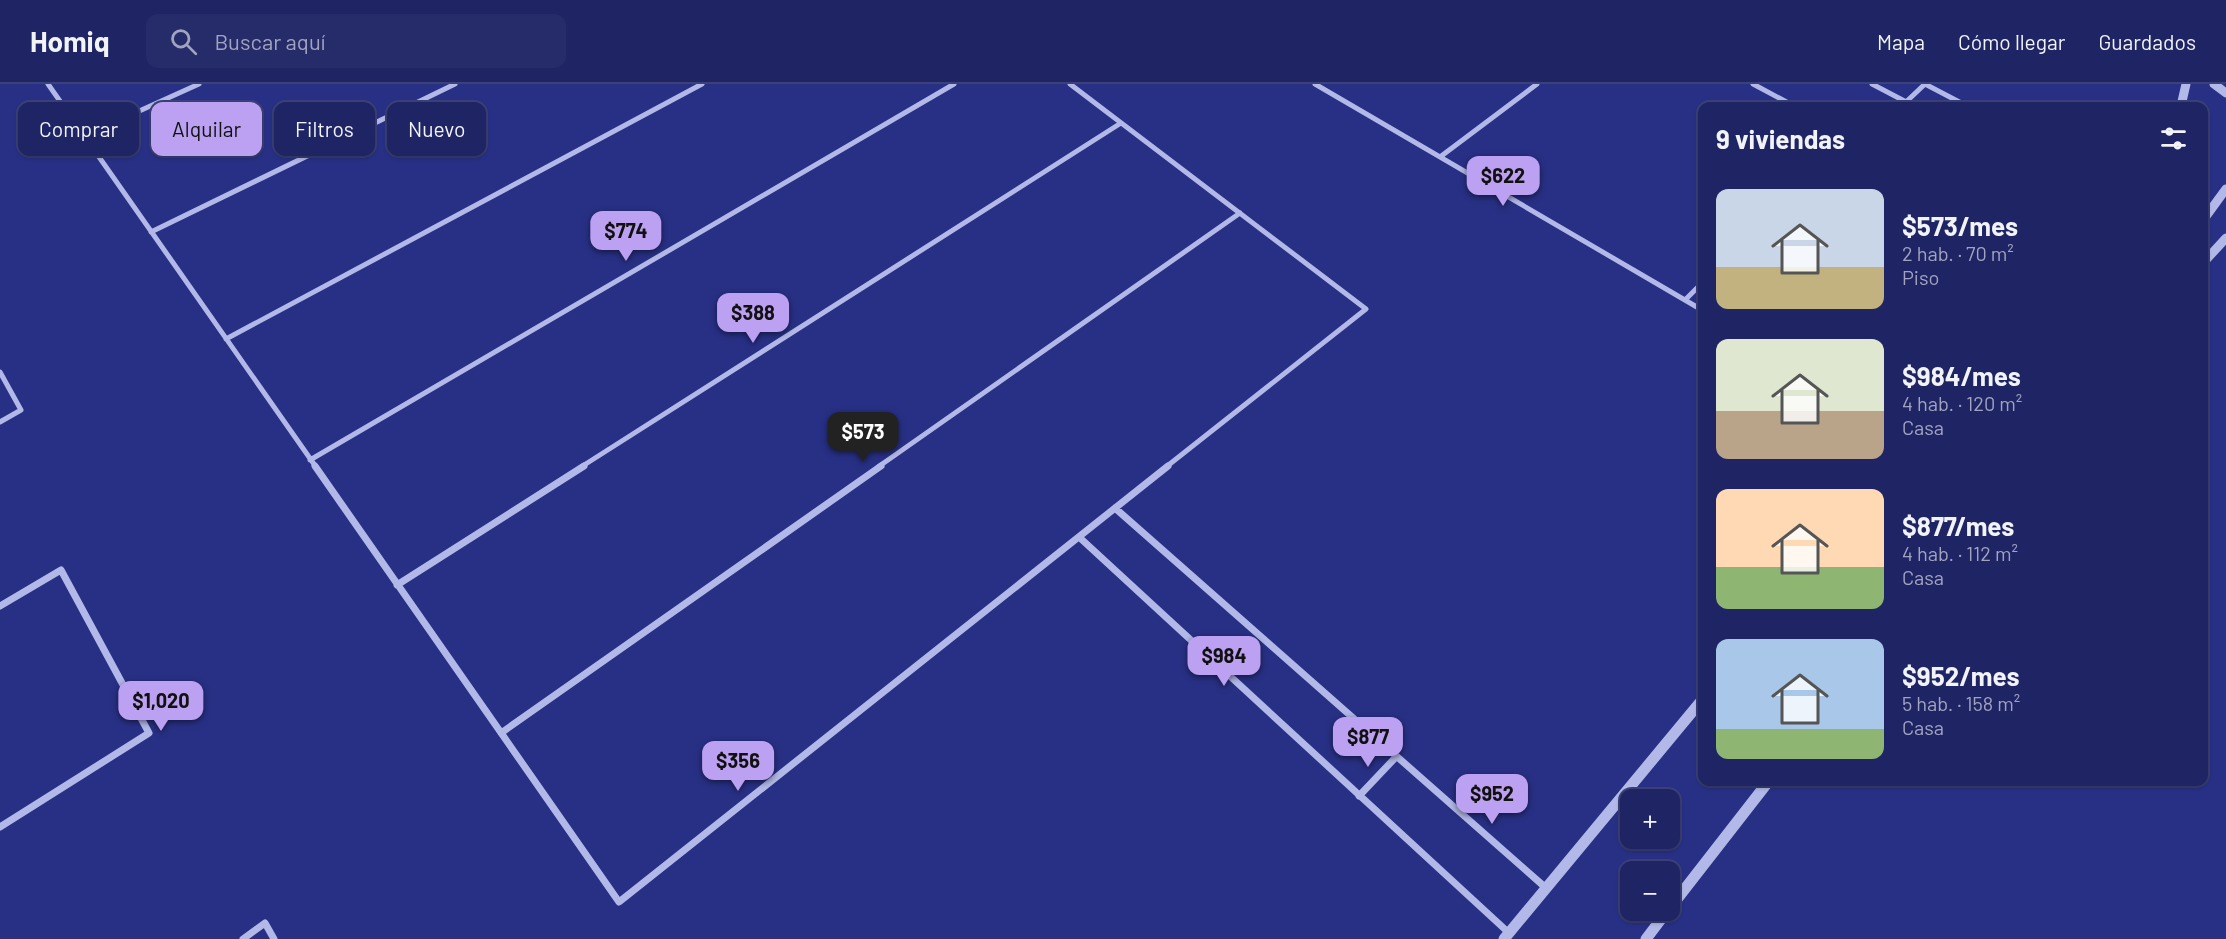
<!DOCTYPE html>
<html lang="es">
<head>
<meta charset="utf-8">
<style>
	:root { --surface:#1e2464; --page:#262c6a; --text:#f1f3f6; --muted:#a1a4bf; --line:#3c4178; --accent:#bca0f2 }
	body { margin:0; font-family:Barlow,sans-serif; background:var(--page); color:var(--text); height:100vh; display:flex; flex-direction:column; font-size:22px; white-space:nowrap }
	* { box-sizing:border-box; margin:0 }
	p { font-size:20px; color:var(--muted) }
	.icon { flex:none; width:33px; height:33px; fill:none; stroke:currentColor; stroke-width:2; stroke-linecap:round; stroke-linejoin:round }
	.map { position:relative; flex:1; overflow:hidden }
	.panel { position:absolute; left:1698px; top:18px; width:510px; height:684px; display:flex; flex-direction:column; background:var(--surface); border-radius:12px; box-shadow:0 2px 4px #0004,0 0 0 2px var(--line) }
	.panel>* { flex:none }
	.hud { position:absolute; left:18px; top:18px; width:570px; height:54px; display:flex; gap:12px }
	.controls { position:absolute; left:1620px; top:705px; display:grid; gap:12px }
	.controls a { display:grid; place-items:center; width:60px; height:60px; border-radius:12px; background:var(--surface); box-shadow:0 2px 4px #0004,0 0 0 2px var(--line); font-size:30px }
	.price { position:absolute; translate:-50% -51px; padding:0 14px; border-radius:12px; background:var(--accent); color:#111; font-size:20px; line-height:39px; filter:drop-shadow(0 2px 3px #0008) }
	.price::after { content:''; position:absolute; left:50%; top:36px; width:18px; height:14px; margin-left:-9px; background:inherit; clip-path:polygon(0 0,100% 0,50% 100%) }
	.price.active { background:#222; color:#fff }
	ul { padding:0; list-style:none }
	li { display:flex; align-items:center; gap:18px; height:150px; padding:0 18px }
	li span { display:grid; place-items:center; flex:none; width:168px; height:120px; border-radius:12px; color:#555 }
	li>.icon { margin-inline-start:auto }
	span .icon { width:72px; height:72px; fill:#fffc; stroke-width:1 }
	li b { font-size:26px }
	h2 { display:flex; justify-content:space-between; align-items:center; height:72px; padding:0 18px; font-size:26px }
	.chip { padding:0 21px; border-radius:12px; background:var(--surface); box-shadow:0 2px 4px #0004,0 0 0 2px var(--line); font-size:21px; line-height:54px }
	.chip.active { background:var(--accent); color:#111 }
	header { display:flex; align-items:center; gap:36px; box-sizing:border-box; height:84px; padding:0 30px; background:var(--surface); border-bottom:2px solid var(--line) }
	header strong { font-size:28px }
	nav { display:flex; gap:33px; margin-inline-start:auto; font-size:21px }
	.search { width:420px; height:54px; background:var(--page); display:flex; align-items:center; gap:15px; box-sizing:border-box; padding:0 21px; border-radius:12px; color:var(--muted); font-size:22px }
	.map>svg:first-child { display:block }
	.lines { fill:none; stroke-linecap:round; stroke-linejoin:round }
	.minor-far1 { stroke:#b2b8e7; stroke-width:5 }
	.minor { stroke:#b2b8e7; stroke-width:7 }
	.tertiary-far1 { stroke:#b2b8e7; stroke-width:9 }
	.tertiary { stroke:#b2b8e7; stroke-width:11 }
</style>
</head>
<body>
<header>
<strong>Homiq</strong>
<div class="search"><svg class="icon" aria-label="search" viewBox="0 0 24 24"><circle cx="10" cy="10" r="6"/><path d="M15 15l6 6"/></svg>Buscar aquí</div>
<nav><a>Mapa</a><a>Cómo llegar</a><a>Guardados</a></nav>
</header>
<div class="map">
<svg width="2226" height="855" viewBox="0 0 2226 855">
	<rect width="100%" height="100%" fill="#283085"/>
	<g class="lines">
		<path class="minor-far1" d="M 48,0 L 316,383
			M 1070,0 L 1366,225 L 1166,383
			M 1315,0 L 1702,226
			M 1753,0 L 1794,22
			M 1872,0 L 1914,22
			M 1925,0 L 1967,22
			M 1906,18 L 1925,0
			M 84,52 L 199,0
			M 1440,73 L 1537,0
			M 151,148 L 455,0
			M 1685,216 L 1702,199
			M 226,255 L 702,0
			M 0,288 L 21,326 L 0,338
			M 310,376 L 954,0
			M 581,383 L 1121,39
			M 878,383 L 1240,129"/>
		<path class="minor" d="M 315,382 L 619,818 L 1168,382
			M 1115,424 L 1546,804
			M 1079,453 L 1509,849
			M 397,501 L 584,382
			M 0,522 L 61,486 L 149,649 L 0,743
			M 501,649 L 881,382
			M 1359,712 L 1395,674
			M 243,855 L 265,839 L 274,855"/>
		<path class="tertiary-far1" d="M 2214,0 L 2226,9
			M 2181,22 L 2186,0
			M 2204,135 L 2226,105
			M 2204,178 L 2226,154"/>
		<path class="tertiary" d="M 1670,824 L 1768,698
			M 1504,855 L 1702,616
			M 1646,855 L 1668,826"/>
	</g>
</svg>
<div class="controls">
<a>+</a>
<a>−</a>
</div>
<b class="price" style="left:1503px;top:123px">$622</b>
<b class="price" style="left:626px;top:178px">$774</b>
<b class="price" style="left:753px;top:260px">$388</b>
<b class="price active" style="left:863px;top:379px">$573</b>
<b class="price" style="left:1224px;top:603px">$984</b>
<b class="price" style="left:161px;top:648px">$1,020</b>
<b class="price" style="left:1368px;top:684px">$877</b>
<b class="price" style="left:738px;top:708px">$356</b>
<b class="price" style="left:1492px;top:741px">$952</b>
<div class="hud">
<a class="chip">Comprar</a>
<a class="chip active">Alquilar</a>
<a class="chip">Filtros</a>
<a class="chip">Nuevo</a>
</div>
<section class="panel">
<h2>9 viviendas<svg class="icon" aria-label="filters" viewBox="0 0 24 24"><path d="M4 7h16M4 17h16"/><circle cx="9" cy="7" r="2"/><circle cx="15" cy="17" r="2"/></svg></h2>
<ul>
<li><span style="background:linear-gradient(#c9d6e8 65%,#c2b280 0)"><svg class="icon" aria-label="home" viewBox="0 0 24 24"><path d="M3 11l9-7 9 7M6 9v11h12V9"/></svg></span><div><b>$573/mes</b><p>2 hab. · 70 m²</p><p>Piso</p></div></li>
<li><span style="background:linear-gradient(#dfe7d0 60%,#b9a48a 0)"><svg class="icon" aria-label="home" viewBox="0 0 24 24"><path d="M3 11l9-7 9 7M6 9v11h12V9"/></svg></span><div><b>$984/mes</b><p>4 hab. · 120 m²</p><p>Casa</p></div></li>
<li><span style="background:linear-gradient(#ffd9b3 65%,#8fb573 0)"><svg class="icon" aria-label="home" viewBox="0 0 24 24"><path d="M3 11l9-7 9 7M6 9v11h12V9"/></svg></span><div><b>$877/mes</b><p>4 hab. · 112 m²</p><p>Casa</p></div></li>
<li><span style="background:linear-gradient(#a9c7e8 75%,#8fb573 0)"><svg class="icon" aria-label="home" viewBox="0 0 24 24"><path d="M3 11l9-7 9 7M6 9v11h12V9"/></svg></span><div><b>$952/mes</b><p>5 hab. · 158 m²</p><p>Casa</p></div></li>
</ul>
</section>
</div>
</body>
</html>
